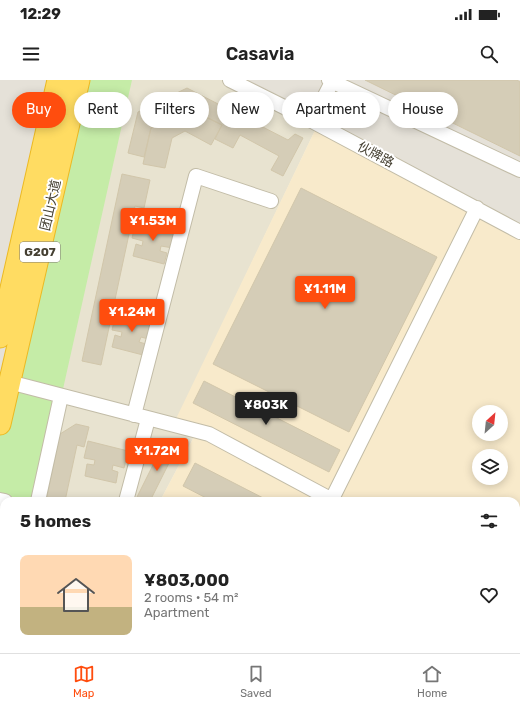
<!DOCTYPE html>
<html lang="en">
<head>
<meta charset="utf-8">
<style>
	:root { --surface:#fff; --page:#f6f6f6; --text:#222; --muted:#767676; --line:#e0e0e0; --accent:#ff4d0e }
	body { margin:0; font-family:Rubik,"Noto Sans SC",sans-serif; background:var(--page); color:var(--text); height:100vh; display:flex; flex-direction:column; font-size:15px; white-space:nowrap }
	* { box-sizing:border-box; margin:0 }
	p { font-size:13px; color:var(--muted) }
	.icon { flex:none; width:22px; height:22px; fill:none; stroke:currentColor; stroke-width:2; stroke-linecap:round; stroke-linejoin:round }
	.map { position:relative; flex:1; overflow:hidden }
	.panel { position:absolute; left:0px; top:417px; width:520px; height:156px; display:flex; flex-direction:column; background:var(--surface); border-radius:12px 12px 0 0; box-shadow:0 2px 10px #0003 }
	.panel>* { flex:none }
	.hud { position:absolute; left:12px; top:12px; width:496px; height:36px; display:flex; gap:8px }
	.needle { width:26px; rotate:27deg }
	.buttons { position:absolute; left:472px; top:325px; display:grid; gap:8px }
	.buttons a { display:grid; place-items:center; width:36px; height:36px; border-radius:50%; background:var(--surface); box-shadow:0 2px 10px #0003; font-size:20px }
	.price { position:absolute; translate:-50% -34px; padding:0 9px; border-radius:4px; background:var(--accent); color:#fff; font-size:13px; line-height:26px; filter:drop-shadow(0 1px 2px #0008) }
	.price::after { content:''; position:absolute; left:50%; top:24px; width:12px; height:9px; margin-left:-6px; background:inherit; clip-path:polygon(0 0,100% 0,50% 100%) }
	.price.selected { background:#222; color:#fff }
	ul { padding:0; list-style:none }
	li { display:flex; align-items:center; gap:12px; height:100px; padding:0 20px }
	li span { display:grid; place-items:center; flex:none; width:112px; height:80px; border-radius:8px; color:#555 }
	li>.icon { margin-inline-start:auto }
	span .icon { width:48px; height:48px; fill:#fffc; stroke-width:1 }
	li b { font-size:17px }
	h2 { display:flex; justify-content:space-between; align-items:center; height:48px; padding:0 20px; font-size:17px }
	.tag { padding:0 14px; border-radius:18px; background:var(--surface); box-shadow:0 2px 10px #0003; font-size:14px; line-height:36px }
	.tag.selected { background:var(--accent); color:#fff }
	.status { display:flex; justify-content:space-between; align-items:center; height:28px; padding:0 20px; background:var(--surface); direction:ltr }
	.status svg { height:11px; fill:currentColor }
	header { display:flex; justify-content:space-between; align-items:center; height:52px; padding:0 20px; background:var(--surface); font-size:18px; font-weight:600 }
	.dock { display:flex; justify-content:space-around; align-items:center; height:56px; border-top:1px solid var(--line); background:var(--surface); font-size:11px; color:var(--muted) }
	.dock a { display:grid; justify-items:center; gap:2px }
	.dock .selected { color:var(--accent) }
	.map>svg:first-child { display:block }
	.residential { fill:#e8e3d0 }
	.commercial { fill:#f8eacb; fill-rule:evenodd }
	.industrial { fill:#e5e1d8 }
	.green { fill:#c5eca7 }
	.parking { fill:#e3e1dc }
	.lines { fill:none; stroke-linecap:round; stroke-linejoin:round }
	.stream { stroke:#98c5f7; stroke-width:3 }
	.building { fill:#d5cdb7; stroke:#d1c6aa }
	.minor-casing { stroke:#c2bca7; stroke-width:16 }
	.highway-casing { stroke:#ecb923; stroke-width:23 }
	.minor { stroke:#fff; stroke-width:14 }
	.highway { stroke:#ffdc62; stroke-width:21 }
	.labels { text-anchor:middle; stroke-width:4; stroke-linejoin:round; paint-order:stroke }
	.shield { fill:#fff; stroke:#7d7970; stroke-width:1 }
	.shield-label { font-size:12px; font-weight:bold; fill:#454032 }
	.street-label { font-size:13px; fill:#454032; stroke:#fff }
</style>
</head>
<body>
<div class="status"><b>12:29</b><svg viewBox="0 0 49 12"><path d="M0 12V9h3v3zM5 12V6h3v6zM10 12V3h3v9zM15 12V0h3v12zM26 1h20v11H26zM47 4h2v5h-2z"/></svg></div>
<header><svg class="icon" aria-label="menu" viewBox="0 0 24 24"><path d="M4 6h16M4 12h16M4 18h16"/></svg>Casavia<svg class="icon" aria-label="search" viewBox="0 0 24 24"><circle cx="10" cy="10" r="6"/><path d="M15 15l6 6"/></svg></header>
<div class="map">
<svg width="520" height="573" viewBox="0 0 520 573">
	<rect width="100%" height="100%" fill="#f3f0e3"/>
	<path class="residential" d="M 79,0 L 230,0 L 318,44 L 174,345 L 197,351 L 160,421 L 4,421 L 4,569 L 82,569 L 79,573 L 0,573 L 0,344 Z"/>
	<path class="commercial" d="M 318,44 L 520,152 L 520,573 L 79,573 L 82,569 L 516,569 L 516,421 L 160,421 L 197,351 L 173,345 ZM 479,332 L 501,332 L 501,354 L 479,354 ZM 479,376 L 501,376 L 501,398 L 479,398 Z"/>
	<path class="industrial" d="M 0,0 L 71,0 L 0,314 Z
		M 230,0 L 520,0 L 520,152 Z"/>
	<path class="green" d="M 79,0 L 132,0 L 38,421 L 4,421 L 4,535 L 0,534 L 0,344 Z"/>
	<path class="parking" d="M 267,569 L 486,569 L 484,573 L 265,573 Z"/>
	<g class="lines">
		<path class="stream" d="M 516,540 L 520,532
			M 499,573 L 501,569"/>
	</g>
	<path class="building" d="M 365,0 L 517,0 L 520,2 L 520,76 Z
		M 187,8 L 288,60 L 295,54 L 303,58 L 283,96 L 271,90 L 279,76 L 240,55 L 233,68 L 215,59 L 222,45 L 190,29 L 151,48 L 144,77 L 128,73 L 138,32 Z
		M 190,29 L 222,45 L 211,65 L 185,51 L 172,58 L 165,88 L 143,84 L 151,48 Z
		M 122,94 L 150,100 L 144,128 L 135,126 L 101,285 L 82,281 Z
		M 301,108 L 437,177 L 349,352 L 213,284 Z
		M 136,142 L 177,152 L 173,168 L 161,166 L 160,171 L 167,173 L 164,184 L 133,176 L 136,164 L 142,166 L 143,161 L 132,158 Z
		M 116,233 L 156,243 L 152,260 L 141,257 L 139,262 L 146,264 L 143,275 L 112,267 L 115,255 L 121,257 L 122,252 L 112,250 Z
		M 204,301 L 340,370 L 329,392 L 193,323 Z
		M 76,344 L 89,347 L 84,367 L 77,365 L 65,421 L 46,421 L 60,354 Z
		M 88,361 L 128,371 L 124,388 L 113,385 L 112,390 L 118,392 L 116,403 L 85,396 L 87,384 L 94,385 L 95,380 L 84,378 Z
		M 165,361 L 177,367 L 150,421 L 135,421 Z
		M 195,383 L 269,421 L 212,421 L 183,406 Z
		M 0,544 L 4,544 L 4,569 L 34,569 L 33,573 L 0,573 Z
		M 102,569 L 243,569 L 241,573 L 100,573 Z"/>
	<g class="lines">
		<defs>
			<path id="minor" d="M 230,0 L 312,41 L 520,152
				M 329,0 L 520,90
				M 312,41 L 333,0
				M 9,302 L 209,354 L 334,421
				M 134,335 L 196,96 L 271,121
				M 0,420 L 5,421
				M 38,421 L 61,316
				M 126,421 L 148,339
				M 331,421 L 477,128
				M 516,523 L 520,526
				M 0,534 L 4,535
				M 255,573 L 257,569"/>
			<path id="highway" d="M 0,257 L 58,0
				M 0,344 L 79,0"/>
		</defs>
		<use href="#minor" class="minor-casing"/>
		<use href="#highway" class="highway-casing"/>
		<use href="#minor" class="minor"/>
		<use href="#highway" class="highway"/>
	</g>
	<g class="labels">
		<rect class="shield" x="20" y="162" width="40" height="20" rx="3"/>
		<g class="shield-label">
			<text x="40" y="176">G207</text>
		</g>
		<g class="street-label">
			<text transform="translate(376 74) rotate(28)" y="5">伙牌路</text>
			<text transform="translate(50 125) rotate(-77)" y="5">团山大道</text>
		</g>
	</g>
</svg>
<div class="buttons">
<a><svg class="needle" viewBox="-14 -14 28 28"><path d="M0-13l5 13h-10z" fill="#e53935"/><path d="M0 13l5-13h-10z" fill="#767676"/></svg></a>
<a><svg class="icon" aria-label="layers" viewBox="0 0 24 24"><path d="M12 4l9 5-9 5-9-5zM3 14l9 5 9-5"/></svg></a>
</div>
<b class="price" style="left:153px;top:162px">¥1.53M</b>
<b class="price" style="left:325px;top:230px">¥1.11M</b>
<b class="price" style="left:132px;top:253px">¥1.24M</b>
<b class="price selected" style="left:266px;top:346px">¥803K</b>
<b class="price" style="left:157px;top:392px">¥1.72M</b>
<div class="hud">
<a class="tag selected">Buy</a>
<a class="tag">Rent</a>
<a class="tag">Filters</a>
<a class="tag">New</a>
<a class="tag">Apartment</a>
<a class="tag">House</a>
</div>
<section class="panel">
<h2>5 homes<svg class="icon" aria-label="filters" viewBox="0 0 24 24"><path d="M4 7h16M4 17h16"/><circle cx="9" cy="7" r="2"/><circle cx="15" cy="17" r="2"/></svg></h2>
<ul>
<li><span style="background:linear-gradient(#ffd9b3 65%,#c2b280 0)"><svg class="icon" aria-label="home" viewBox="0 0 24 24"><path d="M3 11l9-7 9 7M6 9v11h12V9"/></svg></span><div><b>¥803,000</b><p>2 rooms · 54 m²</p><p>Apartment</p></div><svg class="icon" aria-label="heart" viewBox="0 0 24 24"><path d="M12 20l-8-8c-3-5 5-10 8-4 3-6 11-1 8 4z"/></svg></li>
</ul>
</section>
</div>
<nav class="dock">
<a class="selected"><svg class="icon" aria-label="map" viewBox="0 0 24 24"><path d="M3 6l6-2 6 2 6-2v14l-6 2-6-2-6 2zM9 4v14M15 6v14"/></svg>Map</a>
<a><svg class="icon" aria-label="saved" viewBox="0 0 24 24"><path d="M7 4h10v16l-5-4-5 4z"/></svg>Saved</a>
<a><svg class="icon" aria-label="home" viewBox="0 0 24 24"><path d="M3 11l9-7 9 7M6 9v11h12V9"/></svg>Home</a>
</nav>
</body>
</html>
